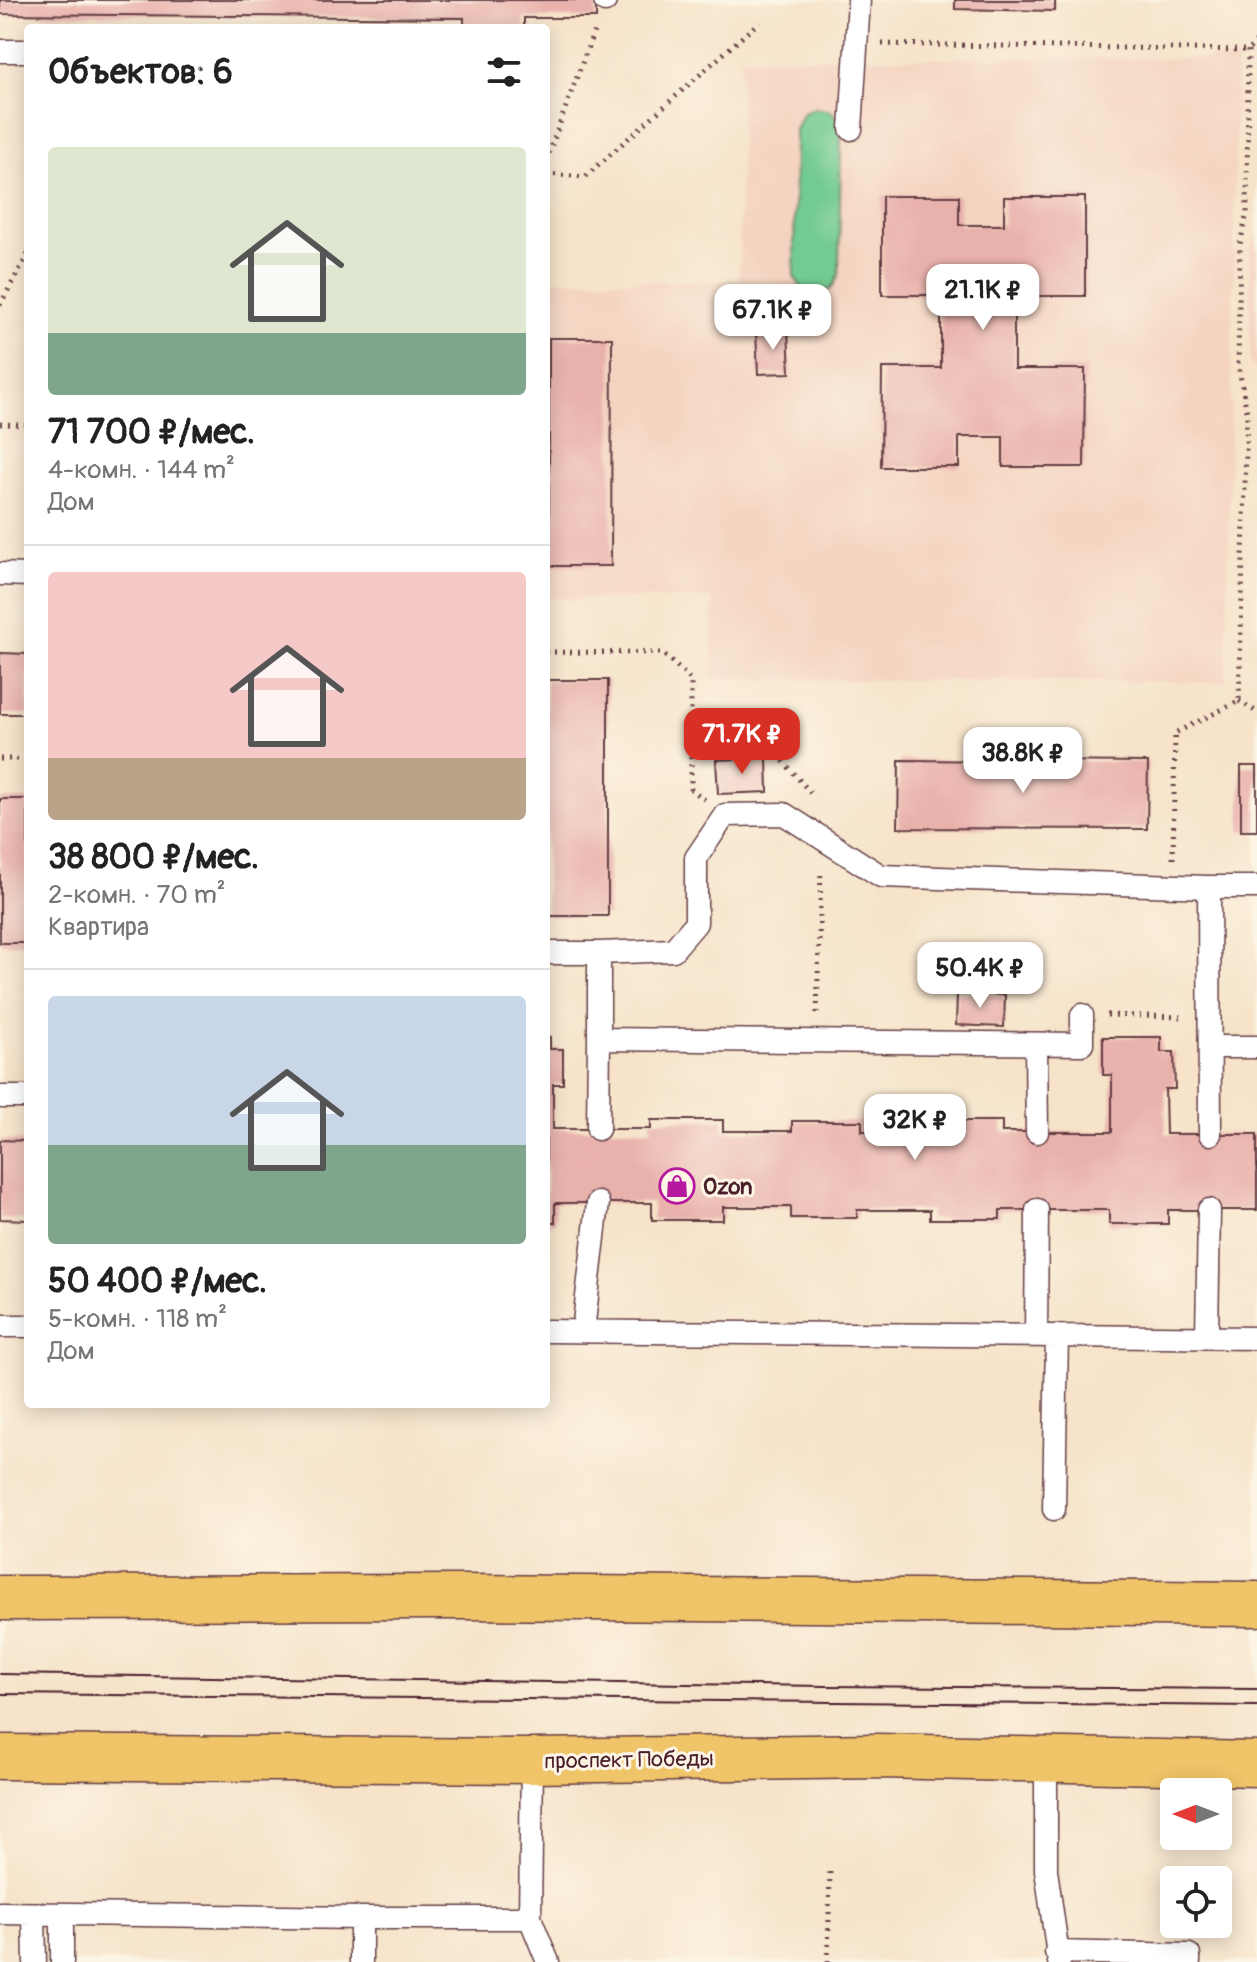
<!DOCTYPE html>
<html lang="ru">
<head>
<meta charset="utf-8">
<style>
	:root { --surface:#fff; --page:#f2f2f2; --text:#222; --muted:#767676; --line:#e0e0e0; --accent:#d93025 }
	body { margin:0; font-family:Pangolin,sans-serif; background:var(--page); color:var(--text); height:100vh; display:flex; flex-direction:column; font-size:30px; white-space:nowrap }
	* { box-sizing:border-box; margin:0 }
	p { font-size:26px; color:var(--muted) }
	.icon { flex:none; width:44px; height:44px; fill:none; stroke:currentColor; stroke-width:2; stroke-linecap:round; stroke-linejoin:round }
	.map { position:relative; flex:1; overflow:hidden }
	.details { position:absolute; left:24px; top:24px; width:526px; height:1384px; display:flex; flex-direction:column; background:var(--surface); border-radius:8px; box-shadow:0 4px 20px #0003 }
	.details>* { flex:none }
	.needle { width:52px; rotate:270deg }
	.controls { position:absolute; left:1160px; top:1778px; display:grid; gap:16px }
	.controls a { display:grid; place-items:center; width:72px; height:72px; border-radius:8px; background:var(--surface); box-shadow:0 4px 20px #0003; font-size:40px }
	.price { position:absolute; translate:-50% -68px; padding:0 18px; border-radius:16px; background:#fff; color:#222; font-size:26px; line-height:52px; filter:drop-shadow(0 2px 4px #0008) }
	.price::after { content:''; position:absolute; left:50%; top:48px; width:24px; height:18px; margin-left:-12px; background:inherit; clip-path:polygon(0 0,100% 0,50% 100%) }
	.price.on { background:var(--accent); color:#fff }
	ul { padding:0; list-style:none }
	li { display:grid; align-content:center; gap:16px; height:424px; padding:0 24px }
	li+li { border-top:2px solid var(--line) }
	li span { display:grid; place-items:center; height:248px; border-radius:8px; color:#555 }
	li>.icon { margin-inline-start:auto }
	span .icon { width:144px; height:144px; fill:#fffc; stroke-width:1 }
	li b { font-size:34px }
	h2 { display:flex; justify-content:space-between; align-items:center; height:96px; padding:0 24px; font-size:34px }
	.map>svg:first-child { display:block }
	.built { fill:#f4d3c0 }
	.green { fill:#72cb91; stroke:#5e755e; stroke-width:2 }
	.building { fill:#e9b1ac }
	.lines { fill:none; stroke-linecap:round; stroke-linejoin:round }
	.service-casing { stroke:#643c43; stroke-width:25 }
	.primary-casing { stroke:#643c43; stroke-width:47 }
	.path { stroke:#643c43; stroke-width:5; stroke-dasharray:2 6; stroke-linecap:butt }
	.service { stroke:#fff; stroke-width:22 }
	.primary { stroke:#f0c469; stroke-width:44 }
	.tram { stroke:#4a1f2b; stroke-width:2 }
	.labels { text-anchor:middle; stroke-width:6; stroke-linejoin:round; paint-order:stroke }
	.poi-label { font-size:22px; font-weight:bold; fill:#4a1f2b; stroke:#fcf5e5; text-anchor:start }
	.street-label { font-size:22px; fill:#4a1f2b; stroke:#fcf5e5 }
</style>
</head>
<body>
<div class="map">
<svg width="1257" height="1962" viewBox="0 0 1257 1962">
	<rect width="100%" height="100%" fill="#fcf5e5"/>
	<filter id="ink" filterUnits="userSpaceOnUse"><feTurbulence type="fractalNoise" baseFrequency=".0125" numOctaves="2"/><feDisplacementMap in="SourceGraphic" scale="16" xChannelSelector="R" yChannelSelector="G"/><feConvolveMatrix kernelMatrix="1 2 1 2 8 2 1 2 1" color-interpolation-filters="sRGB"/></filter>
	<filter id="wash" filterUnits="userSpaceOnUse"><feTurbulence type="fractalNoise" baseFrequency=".006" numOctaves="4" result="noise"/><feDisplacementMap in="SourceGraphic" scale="32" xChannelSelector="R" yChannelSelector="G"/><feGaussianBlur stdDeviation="1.8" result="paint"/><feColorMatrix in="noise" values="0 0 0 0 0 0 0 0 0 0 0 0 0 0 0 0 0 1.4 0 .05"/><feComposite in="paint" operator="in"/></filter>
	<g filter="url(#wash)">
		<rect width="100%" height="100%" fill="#f6e3c9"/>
		<path class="built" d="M 741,58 L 1237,59 L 1226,682 L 712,679 L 712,598 L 546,599 L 547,280 L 739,281 Z
			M 1257,234 L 1257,371 L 1250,362 L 1250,248 Z"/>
		<path class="green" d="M 814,108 L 831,111 L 841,126 L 839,272 C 835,291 821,298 803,290 L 794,276 L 795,130 L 802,114 Z"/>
		<g id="blocks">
			<path class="building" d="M 0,0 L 596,0 L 596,18 L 524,18 L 524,28 L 464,28 L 464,18 L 0,14 Z
				M 955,0 L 1055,0 L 1055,11 L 955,9 Z
				M 882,196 L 959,196 L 959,225 L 1004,225 L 1004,197 L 1085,197 L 1085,296 L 1014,296 L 1014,369 L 1085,369 L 1084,467 L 1003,467 L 1003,437 L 959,437 L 959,467 L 881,467 L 882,368 L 941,368 L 941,295 L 882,295 Z
				M 788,330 L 790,373 L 758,374 L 756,331 Z
				M 549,338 L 612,338 L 611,566 L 549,566 Z
				M 0,653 L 28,654 L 28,714 L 0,714 Z
				M 546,680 L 608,680 L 608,916 L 546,916 Z
				M 767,758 L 768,792 L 718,794 L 716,760 Z
				M 899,760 L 1148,762 L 1147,829 L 898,828 Z
				M 1241,766 L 1257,766 L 1257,831 L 1241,831 Z
				M 0,799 L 28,799 L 28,943 L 0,943 Z
				M 957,993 L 1005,995 L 1004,1027 L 956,1025 Z
				M 546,1037 L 550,1037 L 550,1049 L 563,1049 L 563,1084 L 553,1084 L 553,1129 L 651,1129 L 651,1120 L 723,1120 L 723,1131 L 792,1131 L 792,1121 L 862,1121 L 862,1131 L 933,1131 L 933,1121 L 1002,1121 L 1002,1132 L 1112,1132 L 1112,1075 L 1103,1075 L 1103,1037 L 1161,1037 L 1161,1052 L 1174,1052 L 1175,1089 L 1165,1089 L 1166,1134 L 1257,1134 L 1257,1210 L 1168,1210 L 1168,1224 L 1109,1224 L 1109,1210 L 1000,1210 L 1000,1219 L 930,1219 L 930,1210 L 857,1210 L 857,1218 L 791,1218 L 791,1207 L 723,1207 L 723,1220 L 652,1220 L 652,1203 L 555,1203 L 555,1223 L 546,1223 Z
				M 0,1140 L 28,1141 L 28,1220 L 0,1219 Z"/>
		</g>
	</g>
	<g filter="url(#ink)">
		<use href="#blocks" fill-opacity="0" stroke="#643c43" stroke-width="2"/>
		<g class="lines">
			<defs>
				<path id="service" d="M 605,1 L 605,0
					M 0,51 L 28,51
					M 851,129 L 859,0
					M 0,574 L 28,575
					M 546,953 L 599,953 L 599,1039 L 1082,1044 L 1082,1015
					M 599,953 L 673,950 L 696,923 L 696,858 L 725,815 L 784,814 L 881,876 L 1209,887
					M 1036,1044 L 1037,1132
					M 1212,1047 L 1257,1047
					M 0,1097 L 28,1097
					M 598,1129 L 599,1039
					M 1210,1134 L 1209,887 L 1257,887
					M 0,1326 L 28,1326
					M 546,1331 L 1257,1338
					M 583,1331 L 598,1203
					M 1036,1336 L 1037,1210
					M 1207,1337 L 1209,1210
					M 1054,1509 L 1057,1336
					M 1046,1759 L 1046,1870 L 1059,1962
					M 532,1761 L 530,1918 L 548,1962
					M 0,1913 L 361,1918 L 530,1918
					M 34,1915 L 35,1962
					M 62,1915 L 62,1962
					M 361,1918 L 361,1962
					M 1056,1952 L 1189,1955 L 1189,1962"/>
				<path id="primary" d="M 0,1598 L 461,1597 L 1257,1604
					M 0,1757 L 532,1761 L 878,1756 L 1257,1764"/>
			</defs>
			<use href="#service" class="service-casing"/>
			<use href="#primary" class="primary-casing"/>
			<path class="path" d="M 882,44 L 1248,50 L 1257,41
				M 546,161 L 595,28
				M 546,174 L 585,177 L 759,22
				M 0,305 L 28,254
				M 0,424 L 28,425
				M 546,652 L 662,653 L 691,680 L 691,789 L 705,800
				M 1239,701 L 1257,712
				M 691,718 L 747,718 L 813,796
				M 0,759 L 28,759
				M 1173,859 L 1175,733 L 1239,701 L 1247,413 L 1238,364 L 1240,244 L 1247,213 L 1248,50
				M 817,1013 L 821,871
				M 1107,1015 L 1181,1017
				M 828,1962 L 830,1870"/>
			<use href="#service" class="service"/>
			<use href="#primary" class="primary"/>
			<path class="tram" d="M 0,1674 L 825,1686 L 1257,1689
				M 0,1694 L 1257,1706"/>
		</g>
	</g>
	<defs>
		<symbol id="shop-ring" viewBox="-11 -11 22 22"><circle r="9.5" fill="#fcf5e5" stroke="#b5179e" stroke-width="1.5"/><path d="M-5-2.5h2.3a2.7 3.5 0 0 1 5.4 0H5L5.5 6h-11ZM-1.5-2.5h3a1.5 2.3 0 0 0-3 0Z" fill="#b5179e"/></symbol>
	</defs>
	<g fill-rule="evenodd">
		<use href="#shop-ring" x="657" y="1166" width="40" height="40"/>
	</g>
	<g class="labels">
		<g class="poi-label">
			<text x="703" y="1194">Ozon</text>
		</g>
		<g class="street-label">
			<text transform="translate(629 1759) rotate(-1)" y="8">проспект Победы</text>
		</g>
	</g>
</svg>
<div class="controls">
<a><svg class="needle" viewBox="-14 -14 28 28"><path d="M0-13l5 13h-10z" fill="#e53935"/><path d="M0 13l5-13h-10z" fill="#767676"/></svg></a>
<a><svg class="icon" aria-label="locate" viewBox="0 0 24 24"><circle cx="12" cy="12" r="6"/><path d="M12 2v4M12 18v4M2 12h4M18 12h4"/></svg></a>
</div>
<b class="price" style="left:983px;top:332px">21.1K ₽</b>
<b class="price" style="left:773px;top:352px">67.1K ₽</b>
<b class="price on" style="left:742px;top:776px">71.7K ₽</b>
<b class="price" style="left:1023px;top:795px">38.8K ₽</b>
<b class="price" style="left:980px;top:1010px">50.4K ₽</b>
<b class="price" style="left:915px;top:1162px">32K ₽</b>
<section class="details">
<h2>Объектов: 6<svg class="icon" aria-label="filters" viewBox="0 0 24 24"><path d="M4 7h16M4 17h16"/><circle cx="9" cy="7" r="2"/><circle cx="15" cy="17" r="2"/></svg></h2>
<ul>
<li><span style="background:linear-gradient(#dfe7d0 75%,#7fa58c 0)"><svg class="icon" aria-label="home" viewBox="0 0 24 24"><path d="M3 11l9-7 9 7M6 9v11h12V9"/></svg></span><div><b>71 700 ₽/мес.</b><p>4-комн. · 144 m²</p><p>Дом</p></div></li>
<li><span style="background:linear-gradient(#f6c9c9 75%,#b9a48a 0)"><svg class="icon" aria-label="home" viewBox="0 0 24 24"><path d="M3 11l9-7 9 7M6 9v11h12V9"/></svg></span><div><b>38 800 ₽/мес.</b><p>2-комн. · 70 m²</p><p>Квартира</p></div></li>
<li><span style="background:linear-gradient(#c9d6e8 60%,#7fa58c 0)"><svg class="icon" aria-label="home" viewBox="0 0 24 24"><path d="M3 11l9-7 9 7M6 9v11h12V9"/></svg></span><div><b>50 400 ₽/мес.</b><p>5-комн. · 118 m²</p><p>Дом</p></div></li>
</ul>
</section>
</div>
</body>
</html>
